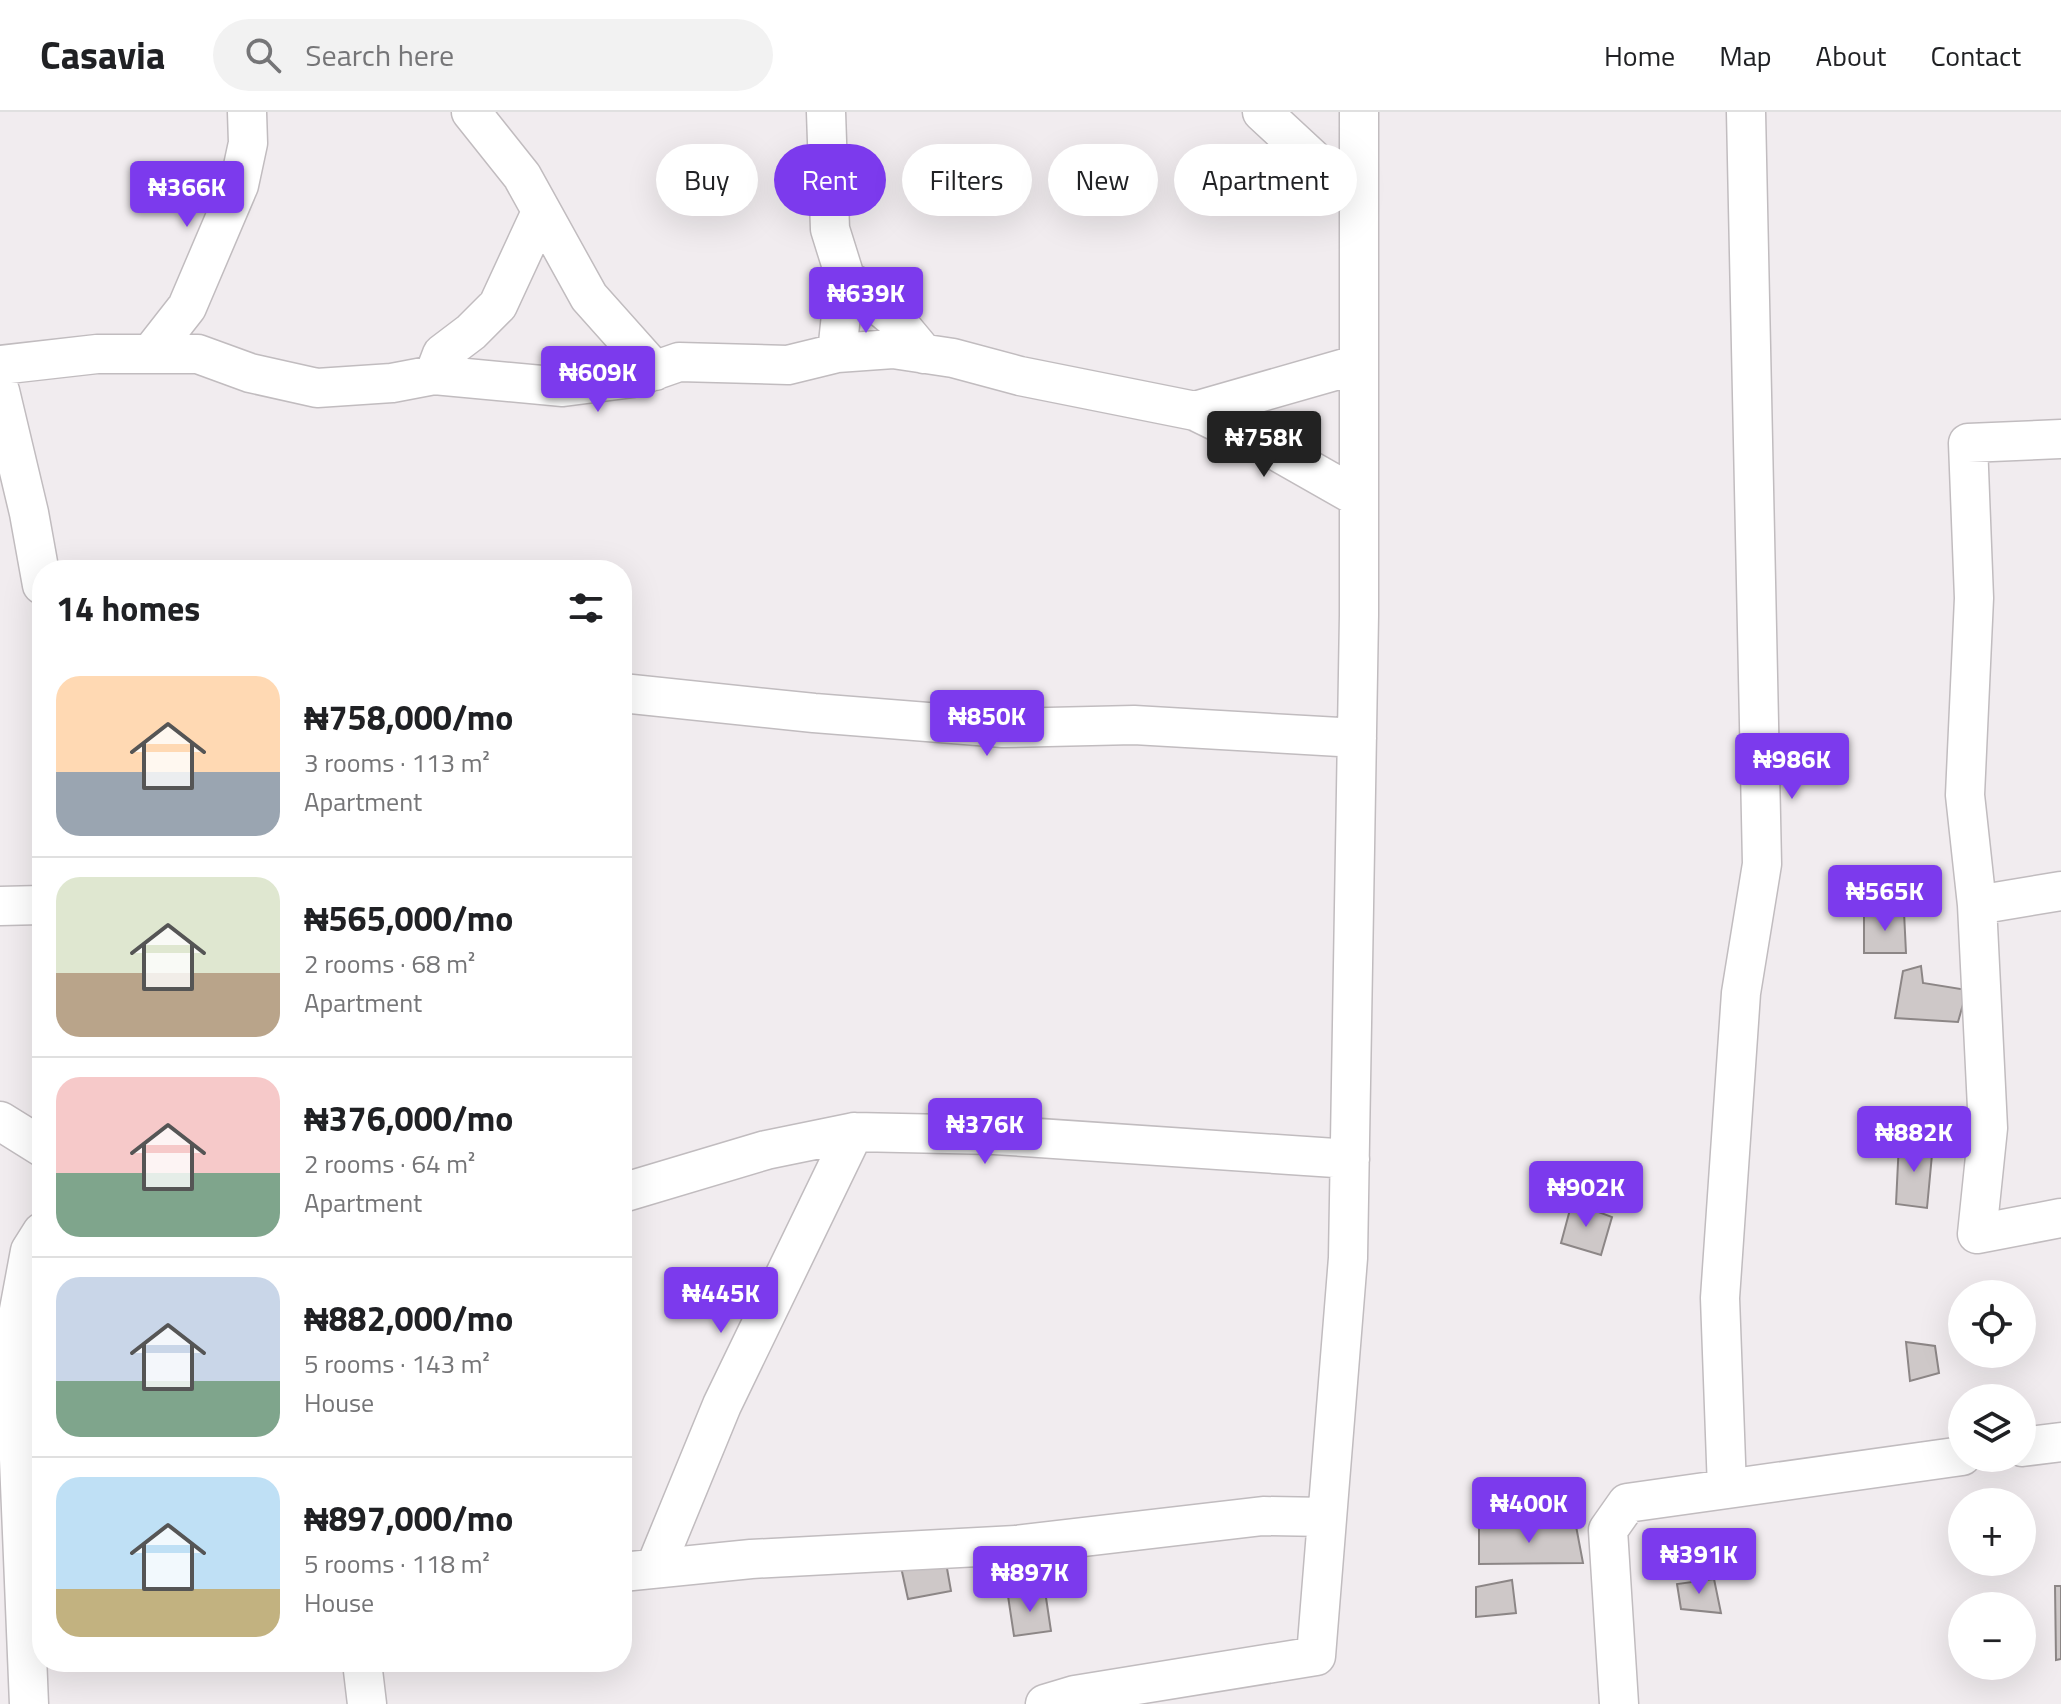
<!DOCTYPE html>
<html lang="en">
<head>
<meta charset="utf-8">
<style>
	:root { --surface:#fff; --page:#f2f2f2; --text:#202124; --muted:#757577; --line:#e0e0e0; --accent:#7c3aed }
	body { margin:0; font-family:"Titillium Web",sans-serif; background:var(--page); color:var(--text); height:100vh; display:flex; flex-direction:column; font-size:30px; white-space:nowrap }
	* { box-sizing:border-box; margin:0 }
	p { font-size:26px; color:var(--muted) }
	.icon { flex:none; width:44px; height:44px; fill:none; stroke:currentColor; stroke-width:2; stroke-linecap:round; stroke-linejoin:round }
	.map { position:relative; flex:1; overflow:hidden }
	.panel { position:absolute; left:32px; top:448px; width:600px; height:1112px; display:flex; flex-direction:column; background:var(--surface); border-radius:32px; box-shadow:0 8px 32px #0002 }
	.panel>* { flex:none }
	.guide { position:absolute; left:656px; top:32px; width:760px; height:72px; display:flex; gap:16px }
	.tools { position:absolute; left:1948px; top:1168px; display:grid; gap:16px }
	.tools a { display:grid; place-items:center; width:88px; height:88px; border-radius:50%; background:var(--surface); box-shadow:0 8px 32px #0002; font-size:40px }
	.price { position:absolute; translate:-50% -68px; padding:0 18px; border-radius:8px; background:var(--accent); color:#fff; font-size:26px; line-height:52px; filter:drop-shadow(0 2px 4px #0008) }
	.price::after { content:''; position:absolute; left:50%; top:48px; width:24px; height:18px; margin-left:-12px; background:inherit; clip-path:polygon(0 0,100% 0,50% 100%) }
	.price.selected { background:#222; color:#fff }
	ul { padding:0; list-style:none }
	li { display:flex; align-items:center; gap:24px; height:200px; padding:0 24px }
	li+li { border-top:2px solid var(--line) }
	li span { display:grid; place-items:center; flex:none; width:224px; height:160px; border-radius:24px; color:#555 }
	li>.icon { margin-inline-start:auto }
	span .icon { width:96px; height:96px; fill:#fffc; stroke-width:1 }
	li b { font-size:34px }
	h2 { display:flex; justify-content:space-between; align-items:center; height:96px; padding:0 24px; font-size:34px }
	.pill { padding:0 28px; border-radius:36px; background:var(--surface); box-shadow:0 8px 32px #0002; font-size:28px; line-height:72px }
	.pill.selected { background:var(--accent); color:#fff }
	header { display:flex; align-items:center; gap:48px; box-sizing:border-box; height:112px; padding:0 40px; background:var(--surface); border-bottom:2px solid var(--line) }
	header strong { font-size:38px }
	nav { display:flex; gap:44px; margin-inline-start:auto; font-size:28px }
	.search { width:560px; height:72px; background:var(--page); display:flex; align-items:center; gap:20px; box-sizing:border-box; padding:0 28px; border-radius:44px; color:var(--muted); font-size:30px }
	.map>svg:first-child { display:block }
	.building { fill:#cec8c8; stroke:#8c8686; stroke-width:2 }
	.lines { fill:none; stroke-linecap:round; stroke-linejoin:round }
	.minor-casing { stroke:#c1bcbf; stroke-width:41 }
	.minor { stroke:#fff; stroke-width:38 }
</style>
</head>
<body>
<header>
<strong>Casavia</strong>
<div class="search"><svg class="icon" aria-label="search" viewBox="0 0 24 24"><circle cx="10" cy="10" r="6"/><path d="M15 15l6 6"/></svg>Search here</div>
<nav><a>Home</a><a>Map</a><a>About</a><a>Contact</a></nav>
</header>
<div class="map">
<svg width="2061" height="1592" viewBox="0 0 2061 1592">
	<rect width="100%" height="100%" fill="#f1ecef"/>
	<path class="building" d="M 1904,800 L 1906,841 L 1864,841 L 1864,801 Z
		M 1921,854 L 1923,871 L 1967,878 L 1958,910 L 1895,906 L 1903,859 Z
		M 1899,1030 L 1933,1032 L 1927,1096 L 1896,1092 Z
		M 1572,1090 L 1612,1105 L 1601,1143 L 1561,1131 Z
		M 1906,1230 L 1935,1234 L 1939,1261 L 1910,1269 Z
		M 1576,1414 L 1583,1451 L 1479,1452 L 1479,1415 Z
		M 945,1445 L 951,1479 L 908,1487 L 901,1455 Z
		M 1714,1467 L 1721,1501 L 1681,1497 L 1677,1472 Z
		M 1512,1468 L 1516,1501 L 1476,1505 L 1476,1475 Z
		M 2055,1474 L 2061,1474 L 2061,1547 L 2056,1548 Z
		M 1045,1479 L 1051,1519 L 1014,1524 L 1008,1484 Z"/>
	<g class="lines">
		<defs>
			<path id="minor" d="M 471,0 L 522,64 L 589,185 L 655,259
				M 826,0 L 830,117 L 845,165 L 837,241
				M 1262,0 L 1359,90
				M 845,165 L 894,206 L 924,242
				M 151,241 L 187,195 L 239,73 L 248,31 L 247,0
				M 0,253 L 97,242 L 198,242 L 250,261 L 317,276 L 392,271 L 434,263 L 563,275 L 633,266 L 679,250 L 788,253 L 837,241 L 893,237 L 953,246 L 1020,264 L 1195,299 L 1273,337 L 1359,386
				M 434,263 L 442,242 L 471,220 L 498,193 L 541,100
				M 0,279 L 29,401 L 42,473
				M 1195,299 L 1359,252
				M 2061,327 L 1968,331 L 1974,486 L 1965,683 L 1977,793 L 1988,1016 L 1977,1122 L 2061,1106
				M 622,581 L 814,601 L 1003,616 L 1134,613 L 1357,626
				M 1977,793 L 2061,779
				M 0,794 L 42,793
				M 0,1009 L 42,1035
				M 622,1081 L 766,1038 L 854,1020 L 995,1023 L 1350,1047
				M 2022,1335 L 2061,1330
				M 1727,1377 L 1720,1186 L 1741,881 L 1762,752 L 1746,0
				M 655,1456 L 722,1293 L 854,1020
				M 622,1460 L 751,1447 L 1016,1433 L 1263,1404 L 1326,1405
				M 362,1550 L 367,1592
				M 29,1592 L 14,1225 L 30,1139 L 42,1120
				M 1045,1592 L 1075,1583 L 1316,1544 L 1348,1146 L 1359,503 L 1359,0
				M 1619,1592 L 1608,1418 L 1627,1391 L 1962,1344"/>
		</defs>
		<use href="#minor" class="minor-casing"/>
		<use href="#minor" class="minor"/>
	</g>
</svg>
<div class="tools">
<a><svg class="icon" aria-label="locate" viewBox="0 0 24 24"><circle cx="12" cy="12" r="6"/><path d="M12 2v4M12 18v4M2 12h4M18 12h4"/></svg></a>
<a><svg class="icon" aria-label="layers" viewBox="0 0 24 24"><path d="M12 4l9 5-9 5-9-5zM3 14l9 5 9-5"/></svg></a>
<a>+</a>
<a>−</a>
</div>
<b class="price" style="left:187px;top:117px">₦366K</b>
<b class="price" style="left:866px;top:223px">₦639K</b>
<b class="price" style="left:598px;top:302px">₦609K</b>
<b class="price selected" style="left:1264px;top:367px">₦758K</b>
<b class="price" style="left:987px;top:646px">₦850K</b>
<b class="price" style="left:1792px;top:689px">₦986K</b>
<b class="price" style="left:1885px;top:821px">₦565K</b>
<b class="price" style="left:985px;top:1054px">₦376K</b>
<b class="price" style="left:1914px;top:1062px">₦882K</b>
<b class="price" style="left:1586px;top:1117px">₦902K</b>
<b class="price" style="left:721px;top:1223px">₦445K</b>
<b class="price" style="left:1529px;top:1433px">₦400K</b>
<b class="price" style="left:1699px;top:1484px">₦391K</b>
<b class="price" style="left:1030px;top:1502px">₦897K</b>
<div class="guide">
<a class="pill">Buy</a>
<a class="pill selected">Rent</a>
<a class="pill">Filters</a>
<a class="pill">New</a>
<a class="pill">Apartment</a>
</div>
<section class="panel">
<h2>14 homes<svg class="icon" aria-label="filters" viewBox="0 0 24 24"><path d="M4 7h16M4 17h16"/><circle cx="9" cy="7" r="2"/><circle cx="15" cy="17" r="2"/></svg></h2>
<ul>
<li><span style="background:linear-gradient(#ffd9b3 60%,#9aa5b1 0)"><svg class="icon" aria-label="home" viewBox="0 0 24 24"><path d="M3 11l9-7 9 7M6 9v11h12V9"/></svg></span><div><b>₦758,000/mo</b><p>3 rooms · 113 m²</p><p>Apartment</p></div></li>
<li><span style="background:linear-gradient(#dfe7d0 60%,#b9a48a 0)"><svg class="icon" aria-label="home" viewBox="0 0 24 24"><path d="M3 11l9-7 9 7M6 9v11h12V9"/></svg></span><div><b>₦565,000/mo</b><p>2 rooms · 68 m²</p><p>Apartment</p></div></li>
<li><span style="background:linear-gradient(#f6c9c9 60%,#7fa58c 0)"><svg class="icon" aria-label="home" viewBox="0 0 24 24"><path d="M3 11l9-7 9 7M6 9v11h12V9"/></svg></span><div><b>₦376,000/mo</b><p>2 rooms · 64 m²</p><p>Apartment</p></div></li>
<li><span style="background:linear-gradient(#c9d6e8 65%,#7fa58c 0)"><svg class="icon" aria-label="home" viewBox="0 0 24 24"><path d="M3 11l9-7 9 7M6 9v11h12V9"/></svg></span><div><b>₦882,000/mo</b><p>5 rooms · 143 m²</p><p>House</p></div></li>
<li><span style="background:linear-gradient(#bfe0f5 70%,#c2b280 0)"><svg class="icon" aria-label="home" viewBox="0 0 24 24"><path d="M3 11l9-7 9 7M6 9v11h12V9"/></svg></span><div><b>₦897,000/mo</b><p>5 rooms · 118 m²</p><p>House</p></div></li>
</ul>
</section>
</div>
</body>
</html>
